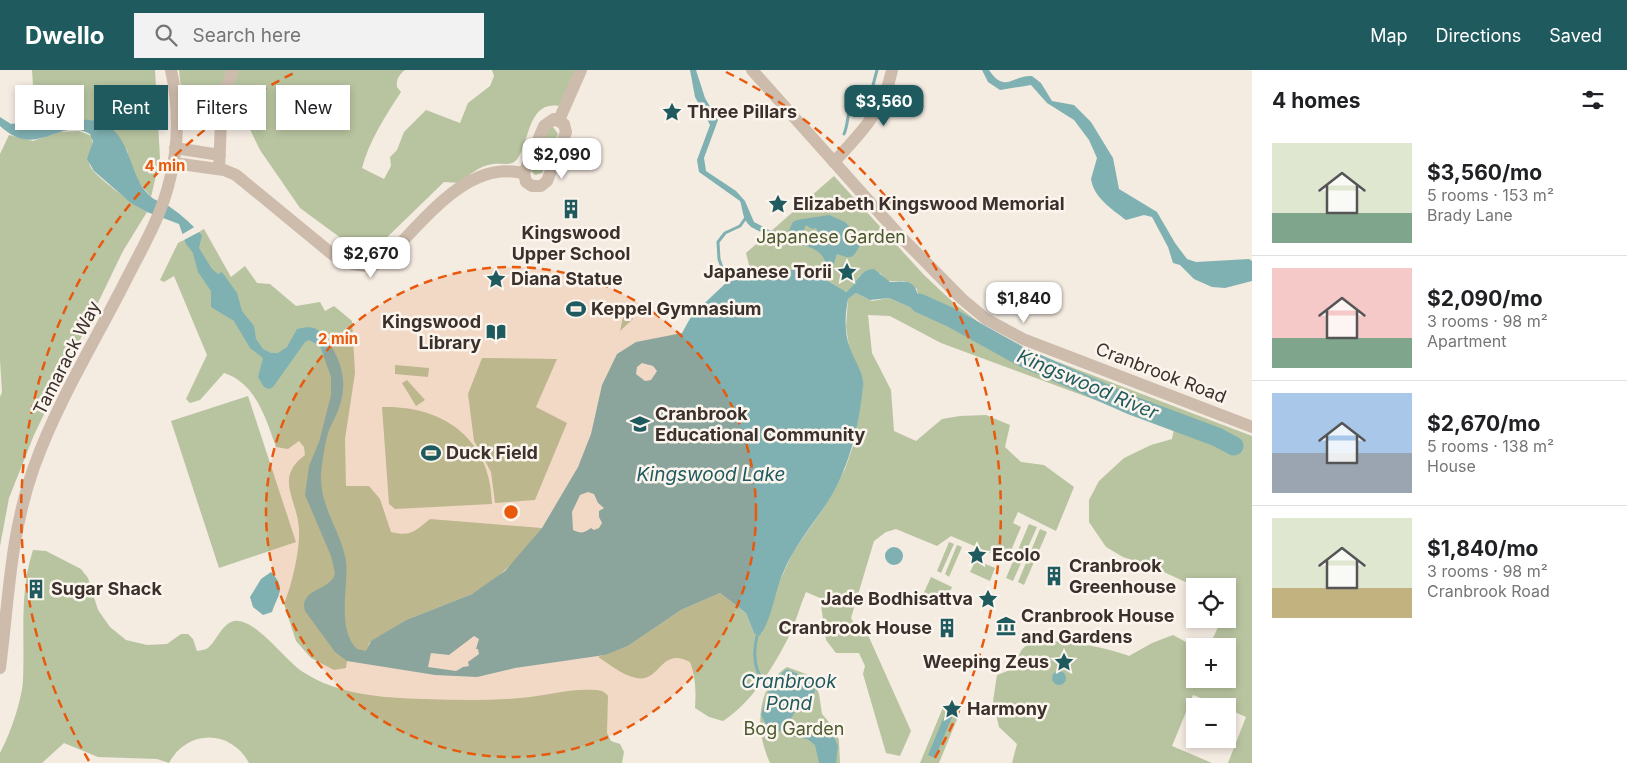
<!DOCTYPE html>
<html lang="en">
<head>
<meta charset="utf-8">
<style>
	:root { --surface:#fff; --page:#f2f2f2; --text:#202124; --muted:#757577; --line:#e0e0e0; --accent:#1f5a5e }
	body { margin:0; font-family:Inter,sans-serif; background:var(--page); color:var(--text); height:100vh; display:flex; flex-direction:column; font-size:19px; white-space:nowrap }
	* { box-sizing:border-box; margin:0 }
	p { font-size:16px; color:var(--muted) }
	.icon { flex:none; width:28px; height:28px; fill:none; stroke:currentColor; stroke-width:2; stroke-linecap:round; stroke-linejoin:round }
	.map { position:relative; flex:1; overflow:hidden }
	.sheet { display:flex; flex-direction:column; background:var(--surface); width:375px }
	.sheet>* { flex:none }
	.top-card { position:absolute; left:15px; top:15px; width:475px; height:45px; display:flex; gap:10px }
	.fabs { position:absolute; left:1186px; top:508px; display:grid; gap:10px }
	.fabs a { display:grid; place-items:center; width:50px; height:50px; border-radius:0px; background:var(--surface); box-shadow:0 2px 8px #0003; font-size:25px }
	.price { position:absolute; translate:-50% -42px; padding:0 11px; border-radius:10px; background:#fff; color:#222; font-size:16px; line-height:32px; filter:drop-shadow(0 1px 2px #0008) }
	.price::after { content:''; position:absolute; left:50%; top:30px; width:15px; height:11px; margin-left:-8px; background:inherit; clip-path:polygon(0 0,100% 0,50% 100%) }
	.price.active { background:var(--accent); color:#fff }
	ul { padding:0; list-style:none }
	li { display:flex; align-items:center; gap:15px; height:125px; padding:0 20px }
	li+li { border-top:1px solid var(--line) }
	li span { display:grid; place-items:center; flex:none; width:140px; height:100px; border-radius:0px; color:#555 }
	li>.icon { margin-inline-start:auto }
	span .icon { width:60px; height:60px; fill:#fffc; stroke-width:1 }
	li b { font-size:21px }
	h2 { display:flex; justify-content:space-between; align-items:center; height:60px; padding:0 20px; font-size:21px }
	.chip { padding:0 18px; border-radius:0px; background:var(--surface); box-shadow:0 2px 8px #0003; font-size:18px; line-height:45px }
	.chip.active { background:var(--accent); color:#fff }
	header { display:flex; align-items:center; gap:30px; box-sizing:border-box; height:70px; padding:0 25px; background:var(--accent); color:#fff }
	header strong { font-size:24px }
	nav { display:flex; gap:28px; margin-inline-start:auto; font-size:18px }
	.search { width:350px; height:45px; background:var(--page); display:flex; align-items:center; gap:12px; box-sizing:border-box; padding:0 18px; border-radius:0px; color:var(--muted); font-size:19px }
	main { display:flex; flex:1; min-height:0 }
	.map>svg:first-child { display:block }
	.green { fill:#b8c4a0; fill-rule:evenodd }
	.water { fill:#7fb0b2; fill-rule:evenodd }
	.pier { fill:#f4ebe1 }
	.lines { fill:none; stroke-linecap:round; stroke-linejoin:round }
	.stream { stroke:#7fb0b2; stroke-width:3 }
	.river { stroke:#7fb0b2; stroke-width:19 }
	.minor { stroke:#cdbbac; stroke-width:12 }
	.tertiary { stroke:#cdbbac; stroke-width:12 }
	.ring { fill:none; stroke:#e8590c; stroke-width:2.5; stroke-dasharray:9 6 }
	.labels { text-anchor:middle; stroke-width:5; stroke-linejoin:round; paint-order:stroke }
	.poi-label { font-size:18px; font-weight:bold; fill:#3b302b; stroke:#fbf5ee; text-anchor:start }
	.park-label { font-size:18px; fill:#4a5a2e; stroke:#fbf5ee }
	.street-label { font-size:18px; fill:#3b302b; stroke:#fbf5ee }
	.water-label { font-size:19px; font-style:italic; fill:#1f5a5e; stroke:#fbf5ee }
	.centre { fill:#e8590c; stroke:#fbf5ee; stroke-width:2.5 }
	.ring-label { font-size:15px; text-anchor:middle; font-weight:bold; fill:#e8590c; stroke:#fbf5ee; stroke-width:5; stroke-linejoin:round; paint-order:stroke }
</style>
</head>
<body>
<header>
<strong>Dwello</strong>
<div class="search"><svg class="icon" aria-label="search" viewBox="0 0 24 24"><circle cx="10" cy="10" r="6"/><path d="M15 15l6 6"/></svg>Search here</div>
<nav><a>Map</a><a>Directions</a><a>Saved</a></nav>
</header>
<main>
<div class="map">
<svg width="1252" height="693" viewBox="0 0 1252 693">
	<rect width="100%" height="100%" fill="#f4ebe1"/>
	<path class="green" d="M 32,0 L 155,0 L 160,88 L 151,127 L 134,106 L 127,80 L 99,52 L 64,48 L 63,34 L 45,27 L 34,31 Z
		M 179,0 L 405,0 C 399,5 396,9 397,17 L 401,22 C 386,45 369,71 362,98 L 384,109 L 391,96 L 390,87 L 397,80 L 404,62 L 426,40 L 460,53 L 468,33 L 490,16 L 494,6 L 492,0 L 575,0 L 559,36 C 528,31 530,70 518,88 C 512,97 502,93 493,94 C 479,96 470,104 460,113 L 444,112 L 376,178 L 364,180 L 353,177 L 300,138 L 260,80 L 244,47 L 214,36 L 183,38 Z
		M 553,57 L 558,64 L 542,103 L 535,105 L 531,101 L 548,59 Z
		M 79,61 L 92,66 C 94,77 86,85 90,96 C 95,107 136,136 147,142 L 123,181 L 34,365 L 9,428 L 0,476 L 0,327 L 2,322 L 0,290 L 0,84 L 9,65 L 33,71 L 60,62 Z
		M 834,106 L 924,205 L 955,234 L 1003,271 L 1252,366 L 1252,693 L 1228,693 L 1246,647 L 1228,639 L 1228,636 L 1221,636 L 1193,625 L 1172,676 L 1212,693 L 1012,693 L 1017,674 L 999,657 L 993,631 L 997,605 C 1002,603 1010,601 1014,596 C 1018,590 1019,580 1026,576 C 1044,564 1109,578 1129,586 L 1152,573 L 1173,565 L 1186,572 L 1211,572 L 1222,549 L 1228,549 L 1228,537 L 1235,522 L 1228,521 L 1228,516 L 1192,515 L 1155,498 L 1123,487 L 1106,477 L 1089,452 L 1089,430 L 1099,411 L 1124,388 L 1151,375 L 1172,369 L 1174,359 L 941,273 L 890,246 L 868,245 L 872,283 L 891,320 L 894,361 L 916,371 L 942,349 L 960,346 L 986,345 L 1010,355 L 1005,377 L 1021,392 L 1044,395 L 1074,417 L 1056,461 L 1018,442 L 1013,453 L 1021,457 L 1007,490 L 951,466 L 937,476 L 896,459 L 886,462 L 874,471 L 851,548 L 856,557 L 868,565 L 911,661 L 900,686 L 886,683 L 863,604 L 865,596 L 859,583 L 836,583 L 826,570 L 820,528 L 806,522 C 800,535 797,549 791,562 C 776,593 753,632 723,651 L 709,647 L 695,638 C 696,622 696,608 690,592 C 660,576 661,613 636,608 C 622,605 609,594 598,587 L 628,576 L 681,540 L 720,523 L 746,543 L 754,563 L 762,563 L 777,517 L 793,482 L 823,439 L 845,399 L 854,373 L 863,316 L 849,276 L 846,257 L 848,229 L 856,223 L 872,231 L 889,228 L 912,238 L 919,233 L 917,219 L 904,211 L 887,211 L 880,203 L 860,205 L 853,218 L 845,222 C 839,219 834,214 828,211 C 798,197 784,200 752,207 L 746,183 ZM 1195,576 L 1228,576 L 1228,609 L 1195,609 Z
		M 204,159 L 231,207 L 245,196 L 257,213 L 270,214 L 296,236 L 320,232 L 325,241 L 334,236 L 352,251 L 355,303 L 345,369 L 346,416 L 369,416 L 380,429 L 391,462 C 411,467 415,461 430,449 L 542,458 L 520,486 L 492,512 L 472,524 L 406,550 L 369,573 L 367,581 L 347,591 L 346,598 L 334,600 L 311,588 L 296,571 L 284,534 C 292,514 300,481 299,459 C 297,428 274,408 305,385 L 304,377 L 299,371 L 288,379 L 276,377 C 266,349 256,313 224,303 L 200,330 L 190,333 L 186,329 L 207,285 L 174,206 L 164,212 L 160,210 L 178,173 Z
		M 628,243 L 633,249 L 620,261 L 623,247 Z
		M 482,288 L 557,289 L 536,337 L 567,353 L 535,430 L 495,433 L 491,402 L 474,371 L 468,324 Z
		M 395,295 L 429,298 L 428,307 L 395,304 Z
		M 407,310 L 425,330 L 416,336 L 402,313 Z
		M 248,326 L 296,472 L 219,498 L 171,351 Z
		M 382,337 C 443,335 491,369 492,434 L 395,439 L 389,434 Z
		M 1029,454 L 1037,457 L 1013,511 L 1006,508 Z
		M 1040,459 L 1047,462 L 1024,515 L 1018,512 Z
		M 949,472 L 954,474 L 941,503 L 937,501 Z
		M 957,475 L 962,477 L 949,507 L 945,504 Z
		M 33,480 L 46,481 L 81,499 L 88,508 L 98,540 L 110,557 L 126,570 L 147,575 L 167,574 L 181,564 L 188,564 L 193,569 L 197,581 C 200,580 205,580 208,578 C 217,571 224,549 238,551 C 258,552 286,591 303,602 C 338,625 384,628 424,629 C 456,630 488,631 520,628 C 545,626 570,618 595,620 C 601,620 605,622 608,626 L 607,663 L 611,671 L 620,674 L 624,682 L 622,693 L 249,693 C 231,659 187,659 169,693 L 157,689 L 98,687 L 64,673 L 42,693 L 0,693 L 0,683 C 10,665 22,630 23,610 C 25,566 19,523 33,480 Z
		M 976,490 L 995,498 L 990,511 L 970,502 Z
		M 931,507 L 952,517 L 943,538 L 921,529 Z
		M 787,597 L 806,604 L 815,614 L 819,624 L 822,644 L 834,658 L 839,670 L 840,693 L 770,693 C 755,661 755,618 787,597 Z
		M 944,635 L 960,642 L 939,693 L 920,693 Z"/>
	<path class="water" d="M 690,0 L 696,0 L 705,28 L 718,50 L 704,88 L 706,101 L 736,121 L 745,131 L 754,152 L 769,160 L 787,164 L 793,152 L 797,150 L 829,145 L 845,152 L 855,162 L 860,175 C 852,191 850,188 837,184 L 828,211 L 846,222 C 857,215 859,199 874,199 L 890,212 C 911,210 917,212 919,233 L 912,238 L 889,228 L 870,230 L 856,223 L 848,229 C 845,245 844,263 850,278 C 854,290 865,305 863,317 C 858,361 849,401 823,439 C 808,460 793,479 783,503 C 775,520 771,554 759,566 L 754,563 L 746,543 L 720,523 L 681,540 L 628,576 L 605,585 L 515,598 L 477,607 L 435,605 L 347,591 L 335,582 L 305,541 C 298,518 332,521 335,503 L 331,486 L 305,425 L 309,396 L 319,372 L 331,325 L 331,307 L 320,276 L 309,270 L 305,272 L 273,317 L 269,319 L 264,317 L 258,307 L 263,288 L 250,278 L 234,251 L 211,237 L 211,221 L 198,202 L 193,183 L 186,174 L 179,154 L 147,142 L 131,133 L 94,101 L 87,89 L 93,71 L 90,64 C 59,46 38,91 0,56 L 0,47 L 11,54 L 18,53 C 25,47 27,40 33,33 C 38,26 56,23 61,32 C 64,36 64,43 64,48 C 75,49 88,49 99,52 C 133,63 127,105 150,126 C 155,131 164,133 170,137 C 182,145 192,155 202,165 L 199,178 L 212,199 L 218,204 L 222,202 L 237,223 L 242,241 L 254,256 L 256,269 L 263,279 L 271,283 L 278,283 L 287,277 L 297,259 C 313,255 318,257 328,271 C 342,292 348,313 339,338 C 336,347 331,354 328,363 C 325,373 322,393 321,404 C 320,439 341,460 346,491 C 349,515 336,559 357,579 L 366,581 L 371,571 L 406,550 L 472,524 L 505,501 L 542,458 L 578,397 L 591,364 L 602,315 L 617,284 L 636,272 L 682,263 L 692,245 L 727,212 L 784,200 L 799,200 L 819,208 C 823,205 825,201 825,195 C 825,176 798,175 785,171 C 778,169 754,160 750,156 C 742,149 743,139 740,131 L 699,102 L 697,90 L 710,55 L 695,27 ZM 806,155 L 812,159 L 816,158 L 819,163 L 813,165 L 803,162 ZM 642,293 L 653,296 L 657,301 L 651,310 L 645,311 L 636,304 L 637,297 ZM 588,422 L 594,424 L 598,433 L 604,438 L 599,441 L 599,447 L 602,453 L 599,458 L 594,460 L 591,458 C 584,463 581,464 573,460 L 572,442 L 580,425 ZM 474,566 L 479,569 L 476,579 L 478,579 L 479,584 L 468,592 L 469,596 L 463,597 L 456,601 L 428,597 L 431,583 L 449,585 Z
		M 982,0 L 989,0 C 1005,24 1012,5 1032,6 L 1041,13 L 1052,31 L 1074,35 L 1091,52 L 1113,88 L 1119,119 L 1157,142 L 1175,173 L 1187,189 L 1196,192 L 1249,189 L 1252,191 L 1252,211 L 1225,218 L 1212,217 L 1194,209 L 1180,195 L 1173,193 L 1168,177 L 1152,147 L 1144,145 L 1126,150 C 1112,139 1094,128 1091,109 L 1097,88 L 1089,70 L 1074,50 L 1047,33 L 1031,15 L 1000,20 L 988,12 Z
		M885 486a9 9 0 1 1 18 0a9 9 0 1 1-18 0Z
		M 271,502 C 287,519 278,524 272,542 L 263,545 L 253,537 L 250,527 L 261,509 Z
		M 787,599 L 810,609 L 815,620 L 813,629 L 794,643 L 790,651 L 779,662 L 768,658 L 761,645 L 772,611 Z
		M1052 608a7 7 0 1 1 14 0a7 7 0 1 1-14 0Z
		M 948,637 L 955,640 L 935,688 L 928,685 Z
		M 828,653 L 838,676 L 836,693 L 819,693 L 815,675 L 806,668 C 811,659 818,654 828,653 Z"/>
	<path class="pier" d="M 196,156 L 201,161 L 182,171 L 181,165 Z"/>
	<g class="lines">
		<path class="stream" d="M 872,19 L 877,0
			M 844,64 C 851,48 844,29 865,26
			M 727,212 L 719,189 L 718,172 L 725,163 L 740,156 L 747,146
			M 757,566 C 752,587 754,606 772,619
			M 783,654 L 788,664 L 810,668"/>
		<path class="river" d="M 919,233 L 950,247 L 1022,287 L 1131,335 L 1217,367 L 1234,376"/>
		<path class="minor" d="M 554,49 L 564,54 L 566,62 L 547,111 L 541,116 L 532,116 L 526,112 L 524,103 L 544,56 Z
			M 559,50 L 581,0
			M 175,78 L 220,85
			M 834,92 C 861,63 884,40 892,0
			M 174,93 L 224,100 L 236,105 L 332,184 C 348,195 369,201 386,189 C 415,159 454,108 497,102 C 506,100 515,102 524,103
			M 219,99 L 222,28 L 233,0
			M 0,598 C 9,528 10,464 34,397 C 57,332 97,268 128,206 C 144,175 162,144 170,109 C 179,75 179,35 171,0"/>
		<path class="tertiary" d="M 752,0 L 901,167 L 962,229 L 986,249 L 1023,269 L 1252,357"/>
	</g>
	<circle cx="511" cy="442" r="245" fill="#e8590c" fill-opacity=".12"/>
	<g class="ring">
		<circle cx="511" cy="442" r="245"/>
		<path d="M89 691A490 490 0 0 1 296 2M726 2A490 490 0 0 1 933 691"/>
	</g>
	<defs>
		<symbol id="sight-bare" viewBox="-9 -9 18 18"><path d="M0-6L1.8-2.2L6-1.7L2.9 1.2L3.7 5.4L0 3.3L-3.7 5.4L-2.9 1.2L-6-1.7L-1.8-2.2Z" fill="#1f5a5e" stroke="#fbf5ee" stroke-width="2.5" paint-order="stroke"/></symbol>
		<symbol id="building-bare" viewBox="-9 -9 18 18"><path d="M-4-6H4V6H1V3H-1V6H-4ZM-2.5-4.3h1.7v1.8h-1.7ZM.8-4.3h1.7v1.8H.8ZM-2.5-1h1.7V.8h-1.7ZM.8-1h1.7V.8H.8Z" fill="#1f5a5e" stroke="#fbf5ee" stroke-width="2.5" paint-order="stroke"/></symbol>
		<symbol id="stadium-bare" viewBox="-9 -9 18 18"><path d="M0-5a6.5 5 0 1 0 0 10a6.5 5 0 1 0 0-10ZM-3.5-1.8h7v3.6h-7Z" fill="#1f5a5e" stroke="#fbf5ee" stroke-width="2.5" paint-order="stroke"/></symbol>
		<symbol id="library-bare" viewBox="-9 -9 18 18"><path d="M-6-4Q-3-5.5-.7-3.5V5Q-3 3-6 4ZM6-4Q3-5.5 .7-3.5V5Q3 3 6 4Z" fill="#1f5a5e" stroke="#fbf5ee" stroke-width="2.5" paint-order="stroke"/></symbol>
		<symbol id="school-bare" viewBox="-9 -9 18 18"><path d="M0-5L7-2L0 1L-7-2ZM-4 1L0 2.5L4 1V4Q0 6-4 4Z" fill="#1f5a5e" stroke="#fbf5ee" stroke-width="2.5" paint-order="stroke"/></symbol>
		<symbol id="museum-bare" viewBox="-9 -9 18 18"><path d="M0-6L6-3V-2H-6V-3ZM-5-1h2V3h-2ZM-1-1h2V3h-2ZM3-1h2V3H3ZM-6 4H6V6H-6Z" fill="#1f5a5e" stroke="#fbf5ee" stroke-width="2.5" paint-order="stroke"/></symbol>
	</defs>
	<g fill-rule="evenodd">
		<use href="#sight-bare" x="658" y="28" width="28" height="28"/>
		<use href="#sight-bare" x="764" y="120" width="28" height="28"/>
		<use href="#building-bare" x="557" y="125" width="28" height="28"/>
		<use href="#sight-bare" x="833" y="188" width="28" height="28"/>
		<use href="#sight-bare" x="482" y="195" width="28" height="28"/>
		<use href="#stadium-bare" x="562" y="225" width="28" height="28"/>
		<use href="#library-bare" x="482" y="248" width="28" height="28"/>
		<use href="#school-bare" x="626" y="340" width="28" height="28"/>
		<use href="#stadium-bare" x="417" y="369" width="28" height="28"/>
		<use href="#sight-bare" x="963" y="471" width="28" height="28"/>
		<use href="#building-bare" x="1040" y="492" width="28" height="28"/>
		<use href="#building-bare" x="22" y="505" width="28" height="28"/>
		<use href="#sight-bare" x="974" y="515" width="28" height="28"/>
		<use href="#museum-bare" x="992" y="542" width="28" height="28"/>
		<use href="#building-bare" x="933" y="544" width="28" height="28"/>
		<use href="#sight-bare" x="1050" y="578" width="28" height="28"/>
		<use href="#sight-bare" x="938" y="625" width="28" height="28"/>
	</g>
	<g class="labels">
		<g class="poi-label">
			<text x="687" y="48">Three Pillars</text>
			<text x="793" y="140">Elizabeth Kingswood Memorial</text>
			<text x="571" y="169" text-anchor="middle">Kingswood<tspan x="571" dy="21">Upper School</tspan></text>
			<text x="832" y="208" text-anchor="end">Japanese Torii</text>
			<text x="511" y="215">Diana Statue</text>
			<text x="591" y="245">Keppel Gymnasium</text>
			<text x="481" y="258" text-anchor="end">Kingswood<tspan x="481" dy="21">Library</tspan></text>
			<text x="655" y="350">Cranbrook<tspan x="655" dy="21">Educational Community</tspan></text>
			<text x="446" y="389">Duck Field</text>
			<text x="992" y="491">Ecolo</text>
			<text x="1069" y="502">Cranbrook<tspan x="1069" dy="21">Greenhouse</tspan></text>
			<text x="51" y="525">Sugar Shack</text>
			<text x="973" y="535" text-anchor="end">Jade Bodhisattva</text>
			<text x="1021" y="552">Cranbrook House<tspan x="1021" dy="21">and Gardens</tspan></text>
			<text x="932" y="564" text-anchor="end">Cranbrook House</text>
			<text x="1049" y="598" text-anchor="end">Weeping Zeus</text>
			<text x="967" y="645">Harmony</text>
		</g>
		<g class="park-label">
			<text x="831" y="173">Japanese Garden</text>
			<text x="794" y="665">Bog Garden</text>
		</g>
		<g class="street-label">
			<text transform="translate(67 288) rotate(-63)" y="6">Tamarack Way</text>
			<text transform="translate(1161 303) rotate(21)" y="6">Cranbrook Road</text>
		</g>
		<g class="water-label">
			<text transform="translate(1088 314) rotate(23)" y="7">Kingswood River</text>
			<text x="711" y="411">Kingswood Lake</text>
			<text x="789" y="618">Cranbrook<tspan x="789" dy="22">Pond</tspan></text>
		</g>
	</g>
	<circle cx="511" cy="442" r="8" class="centre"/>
	<g class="ring-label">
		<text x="165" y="101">4 min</text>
		<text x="338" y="274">2 min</text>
	</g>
</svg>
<div class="fabs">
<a><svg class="icon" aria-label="locate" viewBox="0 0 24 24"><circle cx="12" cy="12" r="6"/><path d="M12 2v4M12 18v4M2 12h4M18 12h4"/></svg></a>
<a>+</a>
<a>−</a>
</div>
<b class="price active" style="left:884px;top:57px">$3,560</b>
<b class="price" style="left:562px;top:110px">$2,090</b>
<b class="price" style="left:371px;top:209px">$2,670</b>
<b class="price" style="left:1024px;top:254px">$1,840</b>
<div class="top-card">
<a class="chip">Buy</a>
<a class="chip active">Rent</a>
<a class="chip">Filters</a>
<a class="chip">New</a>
</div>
</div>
<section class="sheet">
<h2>4 homes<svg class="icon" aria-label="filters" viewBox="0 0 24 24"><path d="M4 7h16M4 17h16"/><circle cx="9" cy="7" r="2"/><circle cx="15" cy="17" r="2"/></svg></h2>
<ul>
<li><span style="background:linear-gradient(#dfe7d0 70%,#7fa58c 0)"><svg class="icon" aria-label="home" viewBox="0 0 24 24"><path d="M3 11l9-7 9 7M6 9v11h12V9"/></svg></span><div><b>$3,560/mo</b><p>5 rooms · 153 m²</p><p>Brady Lane</p></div></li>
<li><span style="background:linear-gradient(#f6c9c9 70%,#7fa58c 0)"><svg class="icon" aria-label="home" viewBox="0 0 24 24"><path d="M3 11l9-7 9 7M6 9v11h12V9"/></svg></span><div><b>$2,090/mo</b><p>3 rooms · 98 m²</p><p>Apartment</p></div></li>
<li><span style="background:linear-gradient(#a9c7e8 60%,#9aa5b1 0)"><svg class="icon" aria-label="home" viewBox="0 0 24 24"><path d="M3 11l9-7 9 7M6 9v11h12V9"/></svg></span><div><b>$2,670/mo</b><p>5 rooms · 138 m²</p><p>House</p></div></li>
<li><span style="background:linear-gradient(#dfe7d0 70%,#c2b280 0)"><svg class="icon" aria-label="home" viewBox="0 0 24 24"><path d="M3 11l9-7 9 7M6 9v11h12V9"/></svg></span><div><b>$1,840/mo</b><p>3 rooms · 98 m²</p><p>Cranbrook Road</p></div></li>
</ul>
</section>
</main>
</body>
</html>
